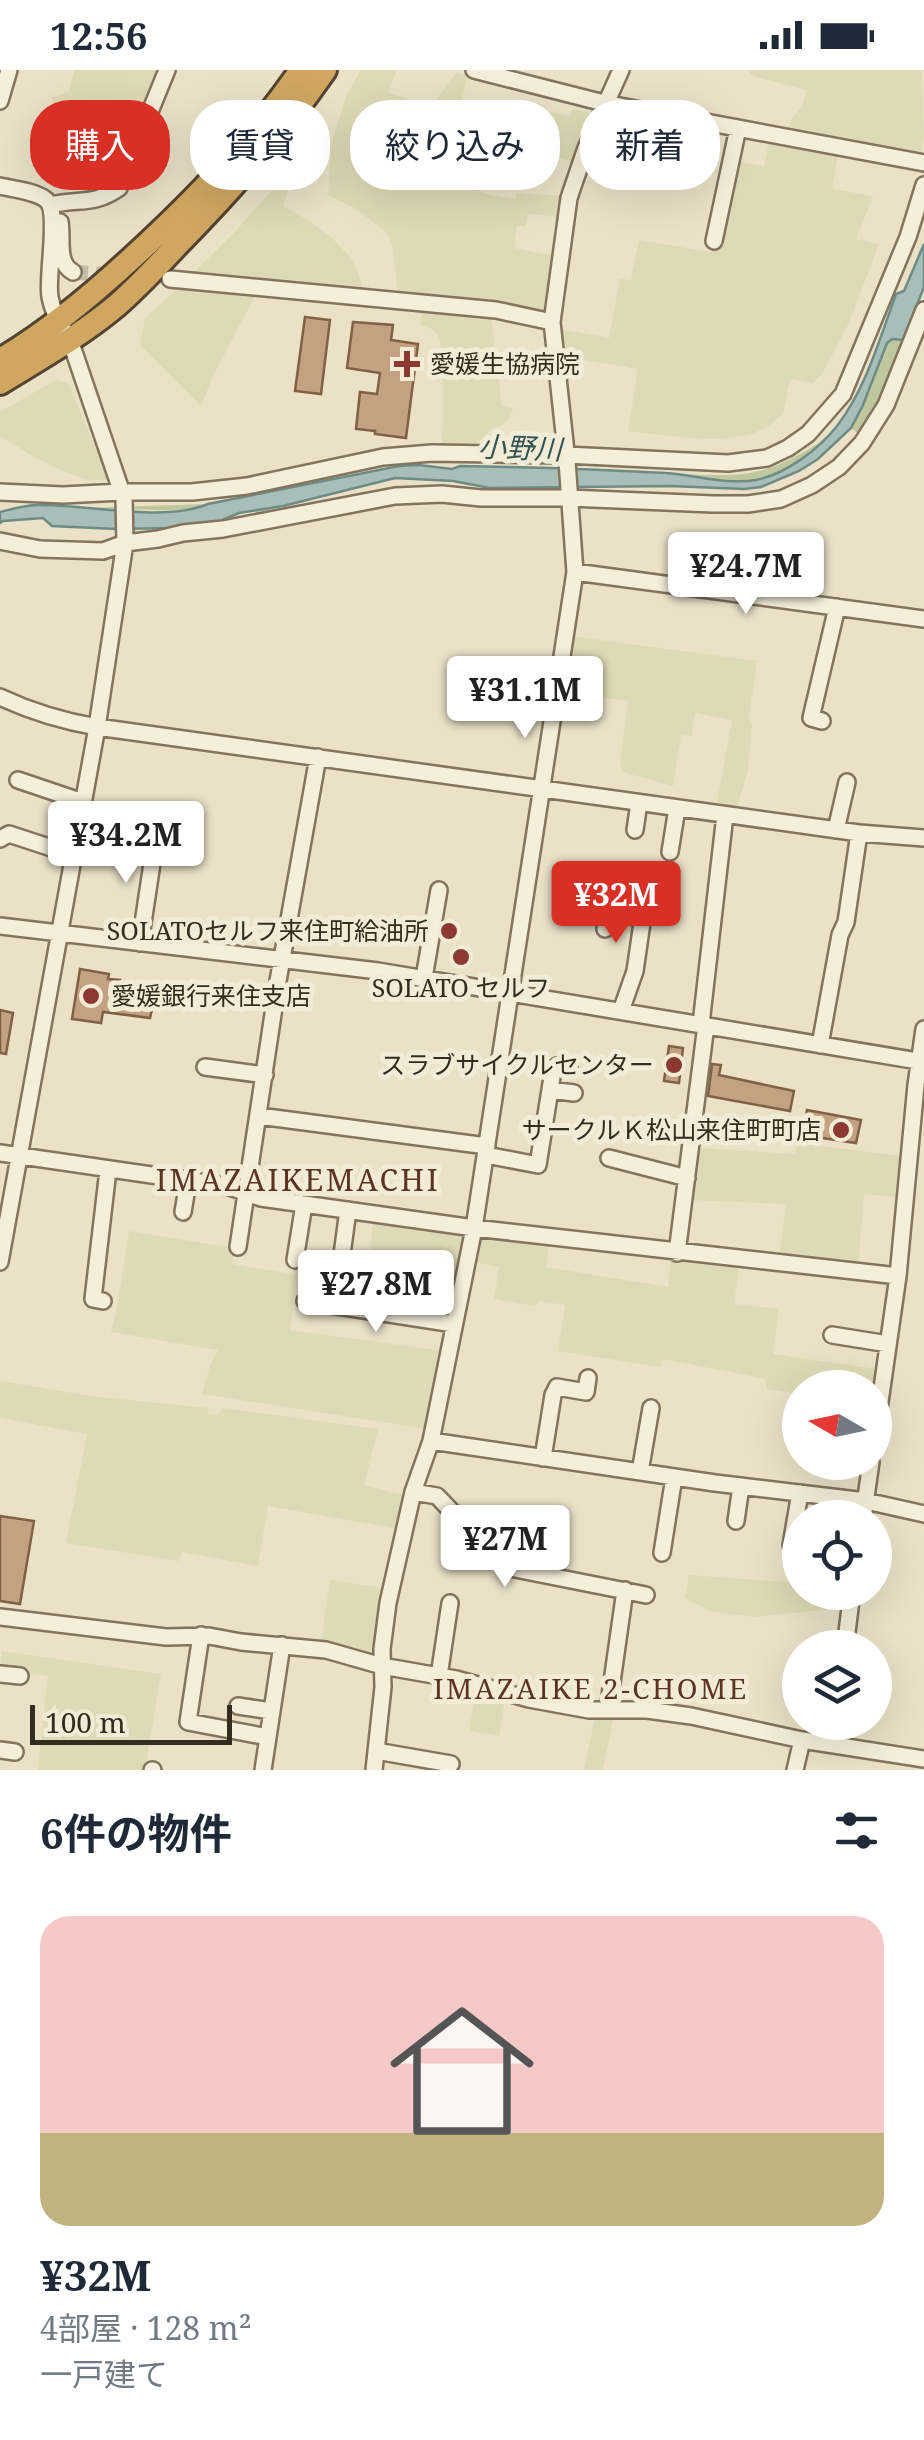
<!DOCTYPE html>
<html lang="ja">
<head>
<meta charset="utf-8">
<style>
	:root { --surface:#fff; --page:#f6f6f7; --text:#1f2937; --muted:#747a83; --line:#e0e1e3; --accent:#d93025 }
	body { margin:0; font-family:"Noto Serif","Noto Sans JP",serif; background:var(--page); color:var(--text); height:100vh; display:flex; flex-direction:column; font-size:38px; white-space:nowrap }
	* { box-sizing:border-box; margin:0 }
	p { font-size:32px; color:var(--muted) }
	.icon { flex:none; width:55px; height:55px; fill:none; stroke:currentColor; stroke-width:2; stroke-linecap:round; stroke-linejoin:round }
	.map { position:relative; height:1700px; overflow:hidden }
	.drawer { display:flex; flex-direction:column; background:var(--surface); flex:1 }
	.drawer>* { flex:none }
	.banner { position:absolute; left:30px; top:30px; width:865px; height:90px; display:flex; gap:20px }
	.needle { width:65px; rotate:279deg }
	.controls { position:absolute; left:782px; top:1300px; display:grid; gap:20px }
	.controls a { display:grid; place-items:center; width:110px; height:110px; border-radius:50%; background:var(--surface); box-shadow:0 10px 40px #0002; font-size:50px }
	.scale { position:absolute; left:30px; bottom:25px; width:202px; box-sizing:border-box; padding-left:10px; border:5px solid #352c20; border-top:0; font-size:28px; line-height:35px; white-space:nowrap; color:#352c20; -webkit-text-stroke:8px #f2ebd5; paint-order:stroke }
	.price { position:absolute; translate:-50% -85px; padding:0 22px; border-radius:10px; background:#fff; color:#222; font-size:32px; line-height:65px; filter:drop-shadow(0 2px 5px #0008) }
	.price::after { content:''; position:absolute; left:50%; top:60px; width:30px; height:22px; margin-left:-15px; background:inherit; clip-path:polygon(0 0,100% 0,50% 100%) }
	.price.active { background:var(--accent); color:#fff }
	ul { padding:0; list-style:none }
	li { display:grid; align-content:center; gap:20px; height:530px; padding:0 40px }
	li+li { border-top:2px solid var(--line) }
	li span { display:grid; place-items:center; height:310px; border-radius:30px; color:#555 }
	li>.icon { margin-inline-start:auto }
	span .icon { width:180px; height:180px; fill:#fffc; stroke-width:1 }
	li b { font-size:42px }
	h2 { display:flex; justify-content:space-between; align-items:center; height:120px; padding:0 40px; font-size:42px }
	.chip { padding:0 35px; border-radius:40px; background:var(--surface); box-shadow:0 10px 40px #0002; font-size:35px; line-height:90px }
	.chip.active { background:var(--accent); color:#fff }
	.status { display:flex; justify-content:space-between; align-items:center; height:70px; padding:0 50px; background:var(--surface); direction:ltr }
	.status svg { height:28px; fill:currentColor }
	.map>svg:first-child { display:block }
	.farmland { fill:#dedab5 }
	.green { fill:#bfc79c }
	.water { fill:#a7beb9; stroke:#6f8b86; stroke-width:2.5 }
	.building { fill:#c4a180; stroke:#806146; stroke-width:2.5 }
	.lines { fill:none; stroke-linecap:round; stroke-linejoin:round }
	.minor-tunnel { stroke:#c6bda6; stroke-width:15; stroke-dasharray:15 8; stroke-linecap:butt }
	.minor-casing { stroke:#83745e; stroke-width:20 }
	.highway-casing { stroke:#524332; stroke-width:28 }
	.minor { stroke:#f5efd9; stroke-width:15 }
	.highway { stroke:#d0a660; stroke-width:22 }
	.poi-dot { fill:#8c3934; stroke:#f2ebd5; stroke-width:4 }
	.labels { text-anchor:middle; stroke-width:10; stroke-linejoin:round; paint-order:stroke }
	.poi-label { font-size:25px; fill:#352c20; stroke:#f2ebd5; text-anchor:end }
	.water-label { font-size:28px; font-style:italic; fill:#315353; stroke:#f2ebd5 }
	.neighbourhood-label { font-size:28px; letter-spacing:2.5px; fill:#5d3424; stroke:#f2ebd5 }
	.quarter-label { font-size:30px; letter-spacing:2.5px; fill:#5d3424; stroke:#f2ebd5 }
</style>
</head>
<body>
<div class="status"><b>12:56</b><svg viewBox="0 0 49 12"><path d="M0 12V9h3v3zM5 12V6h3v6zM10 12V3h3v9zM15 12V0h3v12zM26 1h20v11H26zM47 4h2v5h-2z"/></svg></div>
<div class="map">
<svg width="924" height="1700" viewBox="0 0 924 1700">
	<rect width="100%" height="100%" fill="#eae1c7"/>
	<path class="farmland" d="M 74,0 L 162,0 L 130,82 L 112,93 L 97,95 L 86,94 L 85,86 L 56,81 L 56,72 L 66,65 L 66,53 L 57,52 L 52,28 L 69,21 Z
		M 361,0 L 397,0 L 388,22 L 430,37 L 457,2 L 468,5 L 459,41 L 481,46 L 475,60 L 462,68 L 455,112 L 491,125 L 515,129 L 517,123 L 565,126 L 561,147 L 528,144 L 526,156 L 517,156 L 514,178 L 555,186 L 546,243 L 414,226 L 413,222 L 402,220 L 398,224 L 392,174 L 385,161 L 356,139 L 328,125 L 332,72 L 346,26 Z
		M 747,0 L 922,0 L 924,66 L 920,87 L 787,64 L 792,48 L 801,38 L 807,20 L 752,6 Z
		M 533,32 L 546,36 L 546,41 L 570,46 L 573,39 L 594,44 L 576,92 L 523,81 Z
		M 769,72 L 838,85 L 832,119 L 873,126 L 856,169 L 879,174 L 848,255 L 822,304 L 813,313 L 790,309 L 783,344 L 766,358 L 749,365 L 720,369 L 688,368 L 628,361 L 638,299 L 565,287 L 560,259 L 609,268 L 620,209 L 631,210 L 639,170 L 710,182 L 736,91 L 764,96 Z
		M 294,95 L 296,96 L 283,136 L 311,152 L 332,168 L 349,186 L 357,199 L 364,220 L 190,206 L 234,163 Z
		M 180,216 L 257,222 L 213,306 L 201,336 L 140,275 L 145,248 Z
		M 422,239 L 491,244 L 502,336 L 513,338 L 508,349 L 503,355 L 493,358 L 479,371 L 476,380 L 442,379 L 443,285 L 439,268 L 434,260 L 421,255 Z
		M 56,310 L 68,313 L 109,409 L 105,411 L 85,409 L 61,400 L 34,387 L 0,366 L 0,342 Z
		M 571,566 L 757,591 L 749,647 L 752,655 L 748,700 L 736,742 L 716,738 L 732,650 L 695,643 L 692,666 L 681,665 L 673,716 L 622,702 L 620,693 L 628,631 L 562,622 Z
		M 797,1073 L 901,1086 L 898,1127 L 864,1124 L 858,1196 L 779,1189 L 786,1134 L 691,1130 L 698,1078 L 795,1084 Z
		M 373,1151 L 459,1162 L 463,1170 L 453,1225 L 366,1212 Z
		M 129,1161 L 234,1178 L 232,1194 L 296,1205 L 290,1260 L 443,1281 L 427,1359 L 202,1324 L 210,1295 L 218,1280 L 111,1262 L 117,1238 Z
		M 486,1164 L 549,1174 L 546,1197 L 668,1217 L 671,1190 L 739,1197 L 734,1234 L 779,1239 L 773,1284 L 876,1299 L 873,1317 L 800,1318 L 800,1324 L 766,1319 L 766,1309 L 663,1289 L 660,1297 L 558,1281 L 565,1235 L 538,1231 L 536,1236 L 494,1229 L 499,1197 L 474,1192 L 479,1168 Z
		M 0,1311 L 90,1326 L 208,1338 L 208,1344 L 217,1345 L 223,1338 L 378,1359 L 364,1415 L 399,1424 L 407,1421 L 399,1459 L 268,1436 L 258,1496 L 182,1482 L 179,1491 L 66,1473 L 87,1364 L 0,1348 Z
		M 689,1505 L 800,1513 L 800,1522 L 844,1523 L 842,1538 L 755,1547 L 713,1542 L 685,1528 Z
		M 330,1510 L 384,1518 L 373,1587 L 321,1573 Z
		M 2,1581 L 161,1604 L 145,1700 L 38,1700 L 48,1606 L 0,1599 Z
		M 476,1620 L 505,1630 L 499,1666 L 469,1661 Z
		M 596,1643 L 614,1645 L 603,1700 L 584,1700 Z"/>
	<path class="green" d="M 892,269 L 903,270 L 874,339 L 858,363 L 851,358 L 863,335 L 887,273 Z
		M 825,369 C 801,389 772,412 739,412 C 720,411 701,407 682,404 C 750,407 767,406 825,369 Z
		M 208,434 L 191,441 L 85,438 Z"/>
	<path class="water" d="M 924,174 L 924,217 L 903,270 L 892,269 L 887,273 L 863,335 L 851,358 L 818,389 L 799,401 L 761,417 L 744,419 L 670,416 L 490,418 L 453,411 L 395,408 L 283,436 L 239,443 L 224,449 L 224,453 L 172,458 L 116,459 L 52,456 L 43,448 L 3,451 L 0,453 L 0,442 C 12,439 26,435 38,435 C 87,434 164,453 208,434 L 399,396 L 419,395 L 452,399 L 460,396 C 529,397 597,399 666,403 C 695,405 727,415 756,410 C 786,404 819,379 837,356 C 866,318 880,268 896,224 L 904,221 Z"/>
	<path class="building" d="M 305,247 L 330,250 L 321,324 L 295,321 Z
		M 353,252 L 393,255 L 391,270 L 418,274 L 406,368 L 375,364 L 375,361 L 356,359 L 360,322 L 377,324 L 380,303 L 347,298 Z
		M 80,899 L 109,904 L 108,909 L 120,910 L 119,915 L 156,922 L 150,948 L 103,942 L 101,953 L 72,949 Z
		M 0,940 L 13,943 L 6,984 L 0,983 Z
		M 669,976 L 683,978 L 679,1013 L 664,1011 Z
		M 712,994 L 721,995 L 719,1005 L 794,1021 L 790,1041 L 708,1026 Z
		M 807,1040 L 861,1050 L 856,1073 L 802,1065 Z
		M 0,1446 L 34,1451 L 20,1534 L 0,1531 Z"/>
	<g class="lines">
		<path class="minor-tunnel" d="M 73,202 L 151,208"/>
		<defs>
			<path id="minor" d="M 474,0 L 604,33 L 924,93
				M 0,31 L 9,0
				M 0,116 C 13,119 34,121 45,129 C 61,139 46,205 50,227 C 53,243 61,256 70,270 L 124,429 L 125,473 L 97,657 L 0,1192
				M 51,135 C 79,128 93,136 119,118 L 167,0
				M 60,152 C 63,168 56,193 73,202
				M 714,171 L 738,58
				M 170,209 L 496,240 L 552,252
				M 0,422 L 63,425 L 121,422 L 192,422 L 247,416 L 383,387 L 432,383 L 566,385 L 728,393 L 767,388 L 788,378 L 808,364 L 843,324 L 908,167 L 924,115
				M 0,471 L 40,479 L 103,481 L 125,473 L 158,469 L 183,463 L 223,459 L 395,426 L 442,424 L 481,428 L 569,428 L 713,434 L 748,434 L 781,429 L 812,415 L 839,397 L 862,373 L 886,335 L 924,240
				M 575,502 L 924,549
				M 0,627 C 32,642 62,651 97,657 L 859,763 L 924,768
				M 822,651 L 811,648 L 837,537
				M 18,710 L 83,732
				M 635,760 L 639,733
				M 836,760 L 847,712
				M 144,765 L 170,769
				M 0,769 L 9,764 L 73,785
				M 670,782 L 677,738
				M 611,828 L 647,834
				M 0,856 L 378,901 L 924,992
				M 605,859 L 613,816
				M 140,873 L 156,767
				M 424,908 L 439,820
				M 621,941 L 635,901 L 643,846 L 650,824
				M 701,954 L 725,745
				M 820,975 L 840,865 L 846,852 L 859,763
				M 205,997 L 265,1005
				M 550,1020 L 574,1023
				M 259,1046 L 487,1076
				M 0,1083 L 227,1116 L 261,1128 L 474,1158 L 898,1206
				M 486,1085 L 538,1095 L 553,1001 L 557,996 L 569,998
				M 609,1088 L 687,1108
				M 183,1142 L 188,1112
				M 238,1177 L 278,911 L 318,687
				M 677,1183 L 706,955
				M 295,1190 L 304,1134
				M 341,1192 L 348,1140
				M 103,1231 L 93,1229 L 108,1100
				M 305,1231 L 454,1254
				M 832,1265 L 888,1274
				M 875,1367 L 898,1206 L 916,1015 L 924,959
				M 431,1371 L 715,1413 L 866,1431 L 924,1444
				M 543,1388 L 553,1325 L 557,1317 L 586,1322 L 588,1308
				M 640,1402 L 651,1338
				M 413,1422 L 437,1426 L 458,1448 L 470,1453 L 518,1464 L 510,1498 L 646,1525
				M 863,1448 L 871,1392
				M 736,1451 L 741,1416
				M 791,1475 L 800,1423
				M 662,1483 L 674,1407
				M 0,1547 L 166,1567 L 209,1566 L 241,1572 L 326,1580 L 382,1596 L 456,1609 L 529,1629 L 589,1640 L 647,1640 L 691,1646 L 802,1670 L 924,1689
				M 201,1565 L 188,1652 L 268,1667
				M 845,1578 L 852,1522
				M 0,1604 L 20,1606
				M 439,1606 L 450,1533
				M 238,1636 L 271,1641
				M 608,1640 L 625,1520
				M 834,1674 L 836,1652
				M 0,1680 L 15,1682
				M 376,1681 L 451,1694
				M 152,1700 L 153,1700
				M 263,1700 L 282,1575
				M 374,1700 L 383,1617 L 382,1579 L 388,1533 L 413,1422 L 431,1371 L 474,1158 L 575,502 L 567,391 L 552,252 L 569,128 L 586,78 L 621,0
				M 795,1700 L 802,1670"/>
			<path id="highway" d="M 0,290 C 48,262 92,225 133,187 C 195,130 253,70 301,0
				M 0,313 C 39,289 80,266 116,236 C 139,216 160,193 181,171 C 234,117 282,62 325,0"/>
		</defs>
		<use href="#minor" class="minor-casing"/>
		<use href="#highway" class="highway-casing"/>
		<use href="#minor" class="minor"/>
		<use href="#highway" class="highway"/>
	</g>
	<g class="poi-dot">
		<path d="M402 279h10v10h10v10h-10v10h-10v-10h-10v-10h10z"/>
		<circle cx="449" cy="861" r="10"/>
		<circle cx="461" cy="887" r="10"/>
		<circle cx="91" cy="926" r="10"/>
		<circle cx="674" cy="995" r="10"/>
		<circle cx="841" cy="1060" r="10"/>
	</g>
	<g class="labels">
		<g class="poi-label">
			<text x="430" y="303" text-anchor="start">愛媛生協病院</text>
			<text x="429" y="870">SOLATOセルフ来住町給油所</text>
			<text x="461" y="927" text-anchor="middle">SOLATO セルフ</text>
			<text x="111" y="935" text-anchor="start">愛媛銀行来住支店</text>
			<text x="654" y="1004">スラブサイクルセンター</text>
			<text x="821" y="1069">サークルＫ松山来住町町店</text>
		</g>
		<g class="water-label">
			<text transform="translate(520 378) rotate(2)" y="10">小野川</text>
		</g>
		<g class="neighbourhood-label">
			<text x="591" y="1629">IMAZAIKE 2-CHOME</text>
		</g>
		<g class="quarter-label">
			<text x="298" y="1121">IMAZAIKEMACHI</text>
		</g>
	</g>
</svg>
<div class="controls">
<a><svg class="needle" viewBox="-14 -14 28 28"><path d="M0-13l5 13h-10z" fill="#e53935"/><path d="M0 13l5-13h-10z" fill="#747a83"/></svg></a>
<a><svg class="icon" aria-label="locate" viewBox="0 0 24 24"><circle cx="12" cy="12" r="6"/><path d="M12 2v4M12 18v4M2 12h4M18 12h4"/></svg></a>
<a><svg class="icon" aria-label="layers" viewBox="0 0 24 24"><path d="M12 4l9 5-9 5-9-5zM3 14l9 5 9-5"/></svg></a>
</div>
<div class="scale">100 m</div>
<b class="price" style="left:746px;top:547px">¥24.7M</b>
<b class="price" style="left:525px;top:671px">¥31.1M</b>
<b class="price" style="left:126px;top:816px">¥34.2M</b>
<b class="price active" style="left:616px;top:876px">¥32M</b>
<b class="price" style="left:376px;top:1265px">¥27.8M</b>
<b class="price" style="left:505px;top:1520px">¥27M</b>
<div class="banner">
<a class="chip active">購入</a>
<a class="chip">賃貸</a>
<a class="chip">絞り込み</a>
<a class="chip">新着</a>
</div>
</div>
<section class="drawer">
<h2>6件の物件<svg class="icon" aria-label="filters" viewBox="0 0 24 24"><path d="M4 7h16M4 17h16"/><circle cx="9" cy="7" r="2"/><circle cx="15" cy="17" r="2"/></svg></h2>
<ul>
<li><span style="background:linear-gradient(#f6c9c9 70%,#c2b280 0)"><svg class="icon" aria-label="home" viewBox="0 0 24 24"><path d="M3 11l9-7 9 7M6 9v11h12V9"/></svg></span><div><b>¥32M</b><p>4部屋 · 128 m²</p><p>一戸建て</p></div></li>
</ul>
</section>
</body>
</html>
